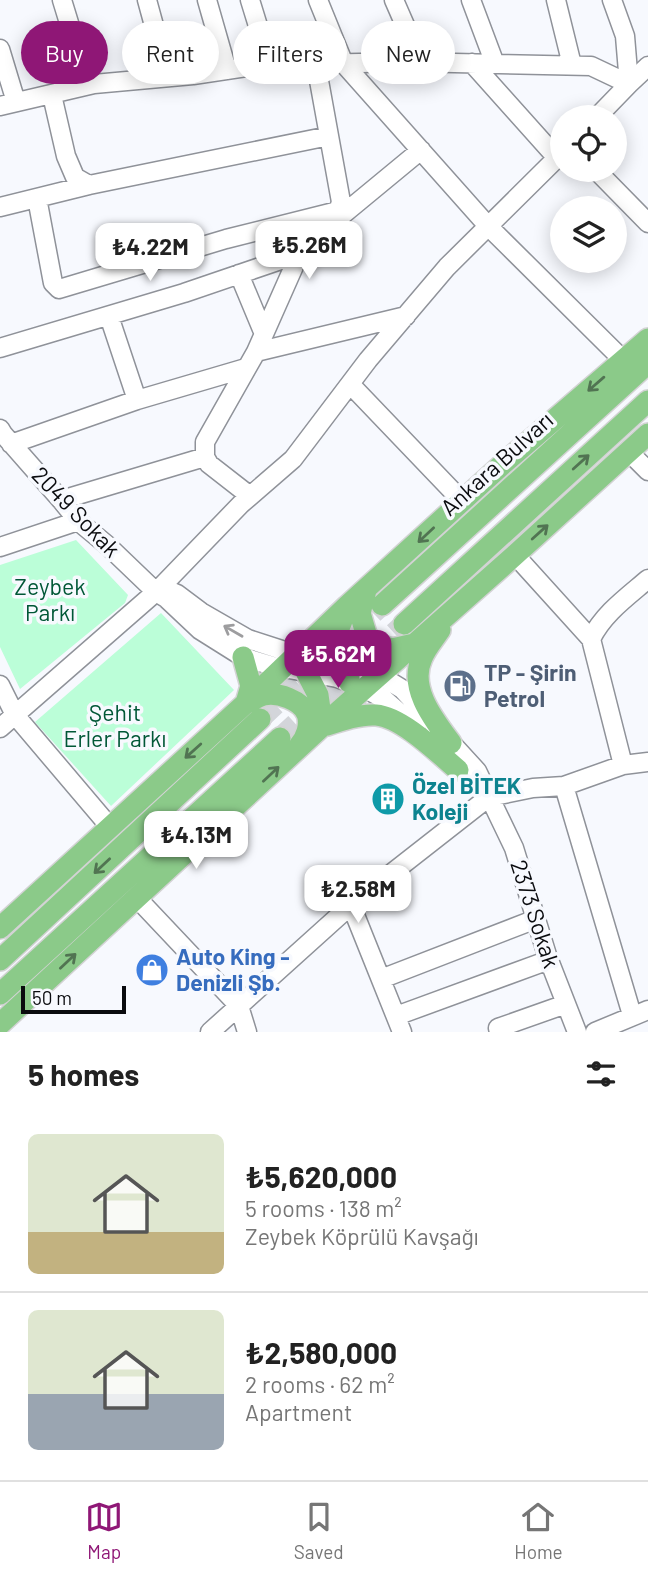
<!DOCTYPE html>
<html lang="en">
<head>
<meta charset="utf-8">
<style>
	:root { --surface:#fff; --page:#f2f2f2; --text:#222; --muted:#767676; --line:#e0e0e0; --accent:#8f1776 }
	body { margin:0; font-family:Barlow,sans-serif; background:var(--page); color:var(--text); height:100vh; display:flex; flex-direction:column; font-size:26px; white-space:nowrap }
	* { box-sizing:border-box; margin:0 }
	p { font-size:23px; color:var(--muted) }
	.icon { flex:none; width:38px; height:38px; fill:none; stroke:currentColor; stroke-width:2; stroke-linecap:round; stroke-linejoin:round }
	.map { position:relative; height:1032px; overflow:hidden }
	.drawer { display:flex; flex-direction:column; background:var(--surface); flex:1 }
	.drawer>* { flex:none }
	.banner { position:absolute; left:21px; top:21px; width:607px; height:63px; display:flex; gap:14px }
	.fabs { position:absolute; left:550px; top:105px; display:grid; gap:14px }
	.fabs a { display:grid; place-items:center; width:77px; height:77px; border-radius:50%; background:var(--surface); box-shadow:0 4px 18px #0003; font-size:35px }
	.scale { position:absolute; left:21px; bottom:18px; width:105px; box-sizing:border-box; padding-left:7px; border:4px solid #0a0b0e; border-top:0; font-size:19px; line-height:24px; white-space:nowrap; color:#0a0b0e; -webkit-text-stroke:5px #f7f9fe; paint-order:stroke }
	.price { position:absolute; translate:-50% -60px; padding:0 16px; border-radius:14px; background:#fff; color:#222; font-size:23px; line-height:46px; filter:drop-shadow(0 2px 4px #0008) }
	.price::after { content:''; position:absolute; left:50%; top:42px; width:21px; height:16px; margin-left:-10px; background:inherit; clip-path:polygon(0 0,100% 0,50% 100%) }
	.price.on { background:var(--accent); color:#fff }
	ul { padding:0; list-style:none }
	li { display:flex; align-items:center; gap:21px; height:175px; padding:0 28px }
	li+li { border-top:2px solid var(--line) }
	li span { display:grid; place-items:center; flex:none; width:196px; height:140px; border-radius:10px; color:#555 }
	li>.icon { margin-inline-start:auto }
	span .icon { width:84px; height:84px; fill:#fffc; stroke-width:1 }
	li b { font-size:30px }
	h2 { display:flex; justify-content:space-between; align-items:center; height:84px; padding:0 28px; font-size:30px }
	.tag { padding:0 24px; border-radius:32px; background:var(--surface); box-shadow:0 4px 18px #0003; font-size:24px; line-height:63px }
	.tag.on { background:var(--accent); color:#fff }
	.menu { display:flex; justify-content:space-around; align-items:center; height:98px; border-top:2px solid var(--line); background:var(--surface); font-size:19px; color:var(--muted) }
	.menu a { display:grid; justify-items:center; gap:4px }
	.menu .on { color:var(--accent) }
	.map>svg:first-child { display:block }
	.green { fill:#bbfed8 }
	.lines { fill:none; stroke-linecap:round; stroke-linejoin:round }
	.major-tunnel { stroke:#d3d5da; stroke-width:21; stroke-dasharray:21 10; stroke-linecap:butt }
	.minor-casing { stroke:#8f9299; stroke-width:21 }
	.major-casing { stroke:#d3d3d4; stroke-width:24 }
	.minor { stroke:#fff; stroke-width:18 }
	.major { stroke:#8bca89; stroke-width:21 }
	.oneway { stroke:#517452 }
	.oneway2 { stroke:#9d9d9f }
	.labels { text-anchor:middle; stroke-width:7; stroke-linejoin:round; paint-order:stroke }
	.street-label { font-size:23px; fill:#0a0b0e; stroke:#f7f9fe }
	.park-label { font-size:23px; fill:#005736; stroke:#f7f9fe }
	.service-label { font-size:23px; font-weight:bold; fill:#4e5e75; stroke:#f7f9fe; text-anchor:start }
	.culture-label { font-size:23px; font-weight:bold; fill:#0d838f; stroke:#f7f9fe; text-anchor:start }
	.shop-label { font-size:23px; font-weight:bold; fill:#366cbe; stroke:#f7f9fe; text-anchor:start }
</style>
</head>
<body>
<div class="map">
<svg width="648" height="1032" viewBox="0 0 648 1032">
	<rect width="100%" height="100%" fill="#f7f9fe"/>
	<path class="green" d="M 76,540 L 128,595 L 125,603 L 20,689 L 0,647 L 0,565 Z
		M 161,613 L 234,690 L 111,806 L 35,722 Z"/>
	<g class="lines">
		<path class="major-tunnel" d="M 260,719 L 382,605
			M 280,738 L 404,624"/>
		<defs>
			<path id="minor" d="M 62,0 L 88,85
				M 147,0 L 168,77
				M 207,0 L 227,70
				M 250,0 L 270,65
				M 318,0 L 344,64 L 488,226 L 623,360
				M 394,0 L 421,62
				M 471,0 L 495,64
				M 556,0 L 572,65
				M 0,49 L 16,102
				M 472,63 L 557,158
				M 52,95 L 66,156 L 75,177 L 89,185 L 329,136
				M 0,106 L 94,84 L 193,75 L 260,65 L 410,62 L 591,66 L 629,84 L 648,66
				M 597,117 L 629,84 L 625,36 L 612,0
				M 596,170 L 648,223
				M 37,198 L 53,283 L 59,289 L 226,239 L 338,211
				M 0,207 L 89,185
				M 335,221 L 421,150
				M 239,274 L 264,334
				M 109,316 L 137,400
				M 0,348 L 184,293 L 307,251
				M 256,352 L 406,316
				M 350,384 L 462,501
				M 0,429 L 3,434 L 61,500 L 78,521 L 107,545 L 156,592 L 166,598 L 200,630 L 243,657 L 273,666 L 337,678 L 364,688 L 384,699 L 416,727
				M 11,444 L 137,400 L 246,368
				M 628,451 L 648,471
				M 250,496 L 209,464 L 205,457 L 205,442 L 256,352 L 295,264 L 318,242 L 335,221 L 341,202 L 316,64
				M 61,500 L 205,457
				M 0,547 L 78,521
				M 515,555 L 591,639
				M 158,590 L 241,504 L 293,459 L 368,360 L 447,267 L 562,153
				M 0,685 L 15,715 L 110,827
				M 0,728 L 158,590 L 170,591 L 177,594 L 201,612 L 248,639 L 285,651 L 370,671 L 389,681 L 402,689 L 477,771 L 514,848 L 547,955 L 577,1032
				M 623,765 L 591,639 C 603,614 627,597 648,579
				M 564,786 L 632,1015
				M 136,897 L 239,1006 L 247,1032
				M 351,905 L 402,1032
				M 381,979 L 536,919
				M 396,1016 L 549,960
				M 210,1032 L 351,905 L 489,797 L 533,788 L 564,786 L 623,765 L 648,762
				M 499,1032 L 498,1028 L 566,1004
				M 595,1032 L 648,1010"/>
			<path id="major" d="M 366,590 L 360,613 L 367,637 L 379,645 L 392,649 L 414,644
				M 382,605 L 648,363
				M 347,608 L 339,628 L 341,649 L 349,666 L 349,682
				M 404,624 L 648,401
				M 440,630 C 434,639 426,648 422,658 C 408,688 434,720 451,743
				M 297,654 L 318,695 L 320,709 L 315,732
				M 243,657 L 251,686 L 246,703
				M 249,702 C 253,700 259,696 264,695 C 278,692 301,700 307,714 C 311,725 306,738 299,746
				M 327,725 C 342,720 360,714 376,715 C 402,717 438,753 458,770
				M 0,928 L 246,703 L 347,606 L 504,463 L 648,339
				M 0,960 L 260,719
				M 0,994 L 280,738
				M 0,1024 L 331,718 L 515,555 L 648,434"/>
		</defs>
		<use href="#minor" class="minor-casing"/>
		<use href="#major" class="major-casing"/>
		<use href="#minor" class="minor"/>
		<use href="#major" class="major"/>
	</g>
	<defs><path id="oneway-shaft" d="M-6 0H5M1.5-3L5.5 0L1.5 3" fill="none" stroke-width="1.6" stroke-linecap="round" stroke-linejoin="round" transform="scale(1.75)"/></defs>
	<g class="oneway">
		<use href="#oneway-shaft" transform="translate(596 384) rotate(139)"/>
		<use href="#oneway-shaft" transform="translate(581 462) rotate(-42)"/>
		<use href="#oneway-shaft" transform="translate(540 532) rotate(-42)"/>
		<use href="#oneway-shaft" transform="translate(426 535) rotate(137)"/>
		<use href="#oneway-shaft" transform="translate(193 751) rotate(138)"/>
		<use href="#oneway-shaft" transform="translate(271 774) rotate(-43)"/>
		<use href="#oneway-shaft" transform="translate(102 866) rotate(137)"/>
		<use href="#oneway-shaft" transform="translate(68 961) rotate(-43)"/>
	</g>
	<use class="oneway2" href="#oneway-shaft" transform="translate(233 631) rotate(-150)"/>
	<defs>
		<symbol id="fuel-disc" viewBox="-11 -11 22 22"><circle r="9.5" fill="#5c6f8a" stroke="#f7f9fe"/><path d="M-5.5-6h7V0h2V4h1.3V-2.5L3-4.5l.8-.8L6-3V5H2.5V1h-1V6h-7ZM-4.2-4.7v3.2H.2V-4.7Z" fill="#fff"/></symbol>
		<symbol id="building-disc" viewBox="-11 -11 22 22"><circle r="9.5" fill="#0f9aa8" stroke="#f7f9fe"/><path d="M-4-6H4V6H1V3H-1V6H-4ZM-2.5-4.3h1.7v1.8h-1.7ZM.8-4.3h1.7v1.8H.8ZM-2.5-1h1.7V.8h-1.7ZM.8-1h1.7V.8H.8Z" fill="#fff"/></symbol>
		<symbol id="shop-disc" viewBox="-11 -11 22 22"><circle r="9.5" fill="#3f7fe0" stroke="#f7f9fe"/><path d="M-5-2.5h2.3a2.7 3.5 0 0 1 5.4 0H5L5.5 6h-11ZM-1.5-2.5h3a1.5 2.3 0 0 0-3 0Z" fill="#fff"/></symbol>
	</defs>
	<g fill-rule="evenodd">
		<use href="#fuel-disc" x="441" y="667" width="38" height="38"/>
		<use href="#building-disc" x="369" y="780" width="38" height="38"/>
		<use href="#shop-disc" x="133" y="951" width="38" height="38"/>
	</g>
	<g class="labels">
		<g class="street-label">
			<text transform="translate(497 464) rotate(-42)" y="8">Ankara Bulvarı</text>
			<text transform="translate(76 512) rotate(46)" y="8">2049 Sokak</text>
			<text transform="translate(535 914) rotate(72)" y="8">2373 Sokak</text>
		</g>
		<g class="park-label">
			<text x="50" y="595">Zeybek<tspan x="50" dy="26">Parkı</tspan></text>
			<text x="115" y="721">Şehit<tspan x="115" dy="26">Erler Parkı</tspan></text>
		</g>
		<g class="service-label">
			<text x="484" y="681">TP - Şirin<tspan x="484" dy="26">Petrol</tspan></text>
		</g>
		<g class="culture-label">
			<text x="412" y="794">Özel BİTEK<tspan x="412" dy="26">Koleji</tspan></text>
		</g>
		<g class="shop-label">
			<text x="176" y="965">Auto King -<tspan x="176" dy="26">Denizli Şb.</tspan></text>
		</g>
	</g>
</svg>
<div class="fabs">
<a><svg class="icon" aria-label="locate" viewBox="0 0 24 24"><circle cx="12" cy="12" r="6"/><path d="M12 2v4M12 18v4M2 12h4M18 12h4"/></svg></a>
<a><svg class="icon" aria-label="layers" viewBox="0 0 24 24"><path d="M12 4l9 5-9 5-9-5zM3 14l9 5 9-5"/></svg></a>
</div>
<div class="scale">50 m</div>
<b class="price" style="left:309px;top:281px">₺5.26M</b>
<b class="price" style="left:150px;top:283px">₺4.22M</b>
<b class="price on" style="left:338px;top:690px">₺5.62M</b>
<b class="price" style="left:196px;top:871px">₺4.13M</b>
<b class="price" style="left:358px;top:925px">₺2.58M</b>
<div class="banner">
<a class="tag on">Buy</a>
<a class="tag">Rent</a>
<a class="tag">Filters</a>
<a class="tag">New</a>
</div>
</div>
<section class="drawer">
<h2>5 homes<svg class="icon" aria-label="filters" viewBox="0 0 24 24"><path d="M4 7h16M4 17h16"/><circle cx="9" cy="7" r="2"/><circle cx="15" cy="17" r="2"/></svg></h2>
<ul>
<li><span style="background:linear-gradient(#dfe7d0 70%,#c2b280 0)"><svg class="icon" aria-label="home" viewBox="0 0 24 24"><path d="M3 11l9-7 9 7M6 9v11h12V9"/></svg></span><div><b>₺5,620,000</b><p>5 rooms · 138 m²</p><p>Zeybek Köprülü Kavşağı</p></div></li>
<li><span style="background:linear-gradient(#dfe7d0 60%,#9aa5b1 0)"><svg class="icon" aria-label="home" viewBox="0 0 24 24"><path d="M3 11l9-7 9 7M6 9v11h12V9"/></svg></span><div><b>₺2,580,000</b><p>2 rooms · 62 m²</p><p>Apartment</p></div></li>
</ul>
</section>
<nav class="menu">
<a class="on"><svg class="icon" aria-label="map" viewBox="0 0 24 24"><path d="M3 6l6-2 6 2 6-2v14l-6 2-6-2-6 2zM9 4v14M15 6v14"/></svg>Map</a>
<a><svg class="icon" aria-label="saved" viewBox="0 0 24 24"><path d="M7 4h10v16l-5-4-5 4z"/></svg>Saved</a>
<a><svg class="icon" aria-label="home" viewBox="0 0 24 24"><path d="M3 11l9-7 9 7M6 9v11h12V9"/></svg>Home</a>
</nav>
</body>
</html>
